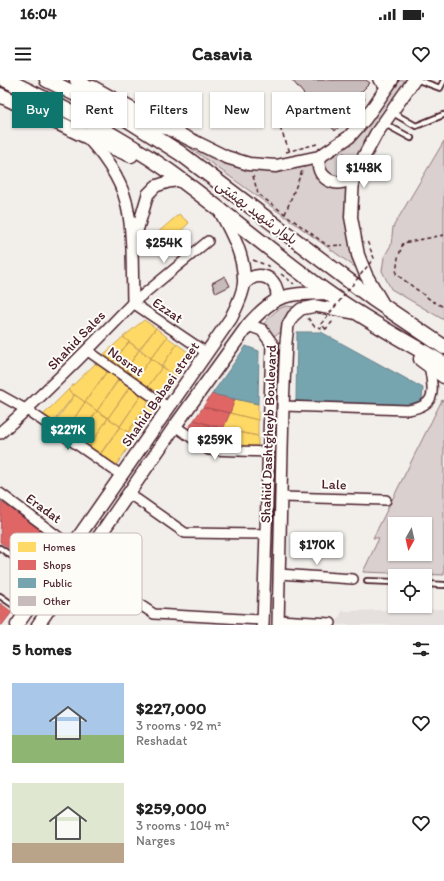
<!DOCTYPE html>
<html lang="en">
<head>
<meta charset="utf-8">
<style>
	:root { --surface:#fff; --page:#f6f6f6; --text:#222; --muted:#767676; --accent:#0f766e }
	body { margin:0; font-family:Itim,"Playpen Sans Arabic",sans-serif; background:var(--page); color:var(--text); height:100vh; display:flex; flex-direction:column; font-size:15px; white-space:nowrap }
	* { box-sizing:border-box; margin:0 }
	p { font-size:13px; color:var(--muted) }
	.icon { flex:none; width:22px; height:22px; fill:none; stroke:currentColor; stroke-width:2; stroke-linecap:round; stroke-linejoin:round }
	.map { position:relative; height:545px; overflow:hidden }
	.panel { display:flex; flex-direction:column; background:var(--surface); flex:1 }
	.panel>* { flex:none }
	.hud { position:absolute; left:12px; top:12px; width:420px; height:36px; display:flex; gap:8px }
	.needle { width:26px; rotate:188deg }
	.buttons { position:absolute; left:388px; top:437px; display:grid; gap:8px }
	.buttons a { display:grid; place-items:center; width:44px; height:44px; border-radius:0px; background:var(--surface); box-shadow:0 1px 3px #0004; font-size:20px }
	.price { position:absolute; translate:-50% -34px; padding:0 9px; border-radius:4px; background:#fff; color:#222; font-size:13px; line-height:26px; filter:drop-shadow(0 1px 2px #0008) }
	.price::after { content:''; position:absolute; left:50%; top:24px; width:12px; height:9px; margin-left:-6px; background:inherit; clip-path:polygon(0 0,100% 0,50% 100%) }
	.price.on { background:var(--accent); color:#fff }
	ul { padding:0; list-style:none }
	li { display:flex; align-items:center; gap:12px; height:100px; padding:0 12px }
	li span { display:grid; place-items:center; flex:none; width:112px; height:80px; border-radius:0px; color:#555 }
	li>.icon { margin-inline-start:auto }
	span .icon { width:48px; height:48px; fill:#fffc; stroke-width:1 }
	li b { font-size:17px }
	h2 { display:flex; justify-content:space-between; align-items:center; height:48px; padding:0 12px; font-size:17px }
	.chip { padding:0 14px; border-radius:0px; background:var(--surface); box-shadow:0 1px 3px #0004; font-size:14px; line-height:36px }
	.chip.on { background:var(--accent); color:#fff }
	.status { display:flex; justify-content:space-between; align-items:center; height:28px; padding:0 20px; background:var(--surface); direction:ltr }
	.status svg { height:11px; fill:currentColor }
	header { display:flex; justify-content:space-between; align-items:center; height:52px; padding:0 12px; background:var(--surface); font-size:18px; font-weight:700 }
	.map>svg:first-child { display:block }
	.built { fill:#e5dfdd }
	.green { fill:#d9d0cf; stroke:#92787d; fill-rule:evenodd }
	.homes { fill:#ffd966; stroke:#c9a154 }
	.shops { fill:#e06666; stroke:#b35154 }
	.public { fill:#76a5af; stroke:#697d87 }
	.building { fill:#c8bbbb; stroke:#4a1f2b }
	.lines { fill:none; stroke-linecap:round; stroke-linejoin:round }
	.service-casing { stroke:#4a1f2b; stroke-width:8 }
	.minor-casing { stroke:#4a1f2b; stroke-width:12 }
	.tertiary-casing { stroke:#4a1f2b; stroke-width:14 }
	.secondary-casing { stroke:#4a1f2b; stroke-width:15 }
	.primary-casing { stroke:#4a1f2b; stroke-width:17 }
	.path { stroke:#4a1f2b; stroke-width:1.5; stroke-dasharray:4 3; stroke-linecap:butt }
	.service { stroke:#fdfcf7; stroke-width:4.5 }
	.minor { stroke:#fdfcf7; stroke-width:9 }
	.tertiary { stroke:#fdfcf7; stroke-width:11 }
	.secondary { stroke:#fdfcf7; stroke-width:12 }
	.primary { stroke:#fdfcf7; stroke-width:14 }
	.path-bridge { stroke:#4a1f2b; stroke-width:1.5; stroke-dasharray:4 3; stroke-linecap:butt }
	.labels { text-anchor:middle; stroke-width:4; stroke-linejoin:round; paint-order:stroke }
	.street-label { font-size:14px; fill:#4a1f2b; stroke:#fdfcf7 }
	.key { fill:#fdfcf7; stroke:#c7baba; stroke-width:1 }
	.key-label { font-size:11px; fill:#4a1f2b }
</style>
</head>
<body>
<div class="status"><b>16:04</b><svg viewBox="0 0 49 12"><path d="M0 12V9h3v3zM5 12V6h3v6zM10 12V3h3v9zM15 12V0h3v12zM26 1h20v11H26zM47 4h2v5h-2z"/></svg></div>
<header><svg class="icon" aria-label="menu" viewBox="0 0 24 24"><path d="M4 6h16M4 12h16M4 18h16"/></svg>Casavia<svg class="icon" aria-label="heart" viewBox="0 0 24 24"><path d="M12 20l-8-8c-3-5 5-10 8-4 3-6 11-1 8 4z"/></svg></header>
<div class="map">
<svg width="444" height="545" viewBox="0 0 444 545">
	<rect width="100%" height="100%" fill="#f2efeb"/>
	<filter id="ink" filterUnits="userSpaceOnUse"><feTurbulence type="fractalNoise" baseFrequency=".025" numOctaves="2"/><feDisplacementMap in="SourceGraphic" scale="8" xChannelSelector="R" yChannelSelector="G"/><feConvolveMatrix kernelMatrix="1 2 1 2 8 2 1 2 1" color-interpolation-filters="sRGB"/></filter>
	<g filter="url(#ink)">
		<path class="built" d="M 444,529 L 444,545 L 336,545 L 342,531 Z"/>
		<path class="green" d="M 392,0 L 414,0 L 353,98 L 351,137 L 366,195 L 189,67 L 169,49 L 226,77 L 293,83 L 349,57 Z
			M 444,61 L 444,240 L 391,209 L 382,191 L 384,177 L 391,165 L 393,147 Z
			M 286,226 L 295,227 L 284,238 L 280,253 L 273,256 L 262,246 C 269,238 275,229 286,226 Z
			M 442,320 L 444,321 L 444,495 L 363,492 L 379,458 L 373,458 ZM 395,444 L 425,444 L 425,474 L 395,474 Z"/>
		<path class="homes" d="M 179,134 L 189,143 L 165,166 L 155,155 Z
			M 144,240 L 156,248 L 139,269 L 123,257 Z
			M 156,248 L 167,257 L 151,278 L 140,269 Z
			M 123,257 L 129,262 L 112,283 L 102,276 Z
			M 167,257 L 177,264 L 162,286 L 151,278 Z
			M 129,262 L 139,270 L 125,292 L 112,283 Z
			M 177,264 L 192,275 L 176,297 L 162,286 Z
			M 139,270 L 151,278 L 135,300 L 125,292 Z
			M 151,278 L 162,287 L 147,308 L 135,300 Z
			M 97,282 L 108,290 L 85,322 L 68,310 Z
			M 162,287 L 176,297 L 162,318 L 147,308 Z
			M 108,290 L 119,298 L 97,331 L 85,322 Z
			M 120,298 L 130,306 L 108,338 L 97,331 Z
			M 131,306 L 142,314 L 120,346 L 108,338 Z
			M 68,310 L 74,315 L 53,342 L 43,335 Z
			M 142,314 L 150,320 L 128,352 L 120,347 Z
			M 75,315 L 85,322 L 66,351 L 54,343 Z
			M 235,319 L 258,324 L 258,340 L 230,333 Z
			M 150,320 L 157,325 L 135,357 L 128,352 Z
			M 85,322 L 97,331 L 77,359 L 66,351 Z
			M 97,331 L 108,338 L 89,367 L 77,359 Z
			M 230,333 L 258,340 L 258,356 L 223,349 Z
			M 108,338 L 120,346 L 99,375 L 89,367 Z
			M 120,347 L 135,357 L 116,386 L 100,375 Z
			M 223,349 L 258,356 L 258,365 L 255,368 L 215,367 Z"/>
		<path class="shops" d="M 212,314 L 235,319 L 230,333 L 203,327 Z
			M 203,327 L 230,333 L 223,349 L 194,340 Z
			M 194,340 L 223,349 L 215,367 L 188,349 Z
			M 1,422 L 60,463 L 41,490 L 0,462 Z
			M 0,523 L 12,532 L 2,545 L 0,545 Z"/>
		<path class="public" d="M 297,252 L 321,252 L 423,308 L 422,320 L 408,325 L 301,324 L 296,321 Z
			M 246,266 L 259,271 L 258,324 L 212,314 Z"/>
		<path class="building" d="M 292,0 L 366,0 L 370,3 L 360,13 L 365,19 L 335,51 Z
			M 225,196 L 230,206 L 216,213 L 212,203 Z"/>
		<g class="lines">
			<defs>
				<path id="service" d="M 418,0 L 440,8 L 444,0
					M 393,33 L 416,46 L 443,35
					M 385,44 L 411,58
					M 0,468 L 47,500
					M 367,501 L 395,502
					M 425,504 L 444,505
					M 0,516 L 25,533"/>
				<path id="minor" d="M 378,0 L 387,7
					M 88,271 L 169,328
					M 207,273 L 133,223 L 208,161
					M 0,315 L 27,330 L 121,395
					M 283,326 L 408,330 C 439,325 433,310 429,285
					M 175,346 L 209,370 L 268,372
					M 0,413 L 71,466
					M 128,413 L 185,453 L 266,454
					M 282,417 L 386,420
					M 78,484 L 154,534 L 263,540
					M 279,494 L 353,499
					M 278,540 L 331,543"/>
				<path id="tertiary" d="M 88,58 C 106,78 124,103 128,131 C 131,143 131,156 132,168 L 148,114 L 156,106 L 168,102 L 181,100
					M 248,245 L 262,250 L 272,264 L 263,545
					M 0,353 C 47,312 90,268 133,223 L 132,168
					M 278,545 L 283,326 L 286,262 L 288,245 L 293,236 L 301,229 L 316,226 L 354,233"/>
				<path id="secondary" d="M 93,7 L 157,43
					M 133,41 L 169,49 L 226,77 L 236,80 L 249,84 L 276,86 L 319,77 L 349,57 L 365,39 L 392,0
					M 319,77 C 315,98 336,110 353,97
					M 244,204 C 258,188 280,198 277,219
					M 384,226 L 366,195 L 358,175 L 351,137 L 353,97 L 376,54 L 414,0
					M 17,545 L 231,238 C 236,228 243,215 244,203 C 245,177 232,153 220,131
					M 38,545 L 175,346 L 248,245 C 277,212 287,214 328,213"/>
				<path id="primary" d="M 6,0 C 62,27 118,55 169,91 C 223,130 274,174 328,213 C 364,239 405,261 444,284
					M 47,0 L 128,40 L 180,73 L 373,219 L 444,267
					M 77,0 L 104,21
					M 0,15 L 86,56 L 131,75
					M 421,279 L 444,296"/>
			</defs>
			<use href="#service" class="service-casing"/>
			<use href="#minor" class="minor-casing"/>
			<use href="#tertiary" class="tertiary-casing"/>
			<use href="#secondary" class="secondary-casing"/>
			<use href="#primary" class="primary-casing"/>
			<path class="path" d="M 280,48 L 290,72
				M 286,72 L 317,64
				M 343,73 L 352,79
				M 253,96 L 258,114 L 328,166 L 343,165
				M 285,134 L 302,91
				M 444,155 L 403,163 L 398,178 L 396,194 L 432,221 L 444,227
				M 253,180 L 271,187
				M 281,194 L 294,204
				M 308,238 L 314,246 L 326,249 L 334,240"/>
			<use href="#service" class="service"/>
			<use href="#minor" class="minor"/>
			<use href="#tertiary" class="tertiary"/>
			<use href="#secondary" class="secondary"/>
			<use href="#primary" class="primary"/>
			<path class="path-bridge" d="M 326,249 L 321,244 L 374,178 L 367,161"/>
		</g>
	</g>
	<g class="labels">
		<g class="street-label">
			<text transform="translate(257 132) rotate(37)" y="5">بلوار شهید بهشتی</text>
			<text transform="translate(168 230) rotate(34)" y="5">Ezzat</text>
			<text transform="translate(76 260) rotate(-46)" y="5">Shahid Sales</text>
			<text transform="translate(126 281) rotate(35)" y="5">Nosrat</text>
			<text transform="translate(160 314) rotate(-55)" y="5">Shahid Babaei street</text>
			<text transform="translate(268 354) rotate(-88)" y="5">Shahid Dashtgheyb Boulevard</text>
			<text transform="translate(334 404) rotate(2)" y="5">Lale</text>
			<text transform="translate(44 428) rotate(36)" y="5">Eradat</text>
		</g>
	</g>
	<rect x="10" y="453" width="132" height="82" rx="6" class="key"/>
	<rect x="18" y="462" width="18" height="10" fill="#ffd966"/>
	<rect x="18" y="480" width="18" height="10" fill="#e06666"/>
	<rect x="18" y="498" width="18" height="10" fill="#76a5af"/>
	<rect x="18" y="516" width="18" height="10" fill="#c8bbbb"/>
	<g class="key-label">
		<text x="43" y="471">Homes</text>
		<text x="43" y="489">Shops</text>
		<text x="43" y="507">Public</text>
		<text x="43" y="525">Other</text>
	</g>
</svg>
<div class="buttons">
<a><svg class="needle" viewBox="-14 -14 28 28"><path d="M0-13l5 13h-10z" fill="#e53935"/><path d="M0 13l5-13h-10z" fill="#767676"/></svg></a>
<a><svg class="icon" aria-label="locate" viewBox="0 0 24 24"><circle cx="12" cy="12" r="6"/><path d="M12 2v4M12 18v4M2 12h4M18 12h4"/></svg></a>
</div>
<b class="price" style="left:364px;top:109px">$148K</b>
<b class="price" style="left:164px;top:184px">$254K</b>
<b class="price on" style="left:68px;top:371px">$227K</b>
<b class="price" style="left:215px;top:381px">$259K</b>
<b class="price" style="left:317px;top:486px">$170K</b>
<div class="hud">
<a class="chip on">Buy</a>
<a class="chip">Rent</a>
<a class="chip">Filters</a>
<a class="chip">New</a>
<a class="chip">Apartment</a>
</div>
</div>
<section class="panel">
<h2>5 homes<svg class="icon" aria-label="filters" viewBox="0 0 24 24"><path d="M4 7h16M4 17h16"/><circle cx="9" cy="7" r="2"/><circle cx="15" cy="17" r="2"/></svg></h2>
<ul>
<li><span style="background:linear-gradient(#a9c7e8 65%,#8fb573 0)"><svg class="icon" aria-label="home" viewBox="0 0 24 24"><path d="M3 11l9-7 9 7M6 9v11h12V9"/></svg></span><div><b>$227,000</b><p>3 rooms · 92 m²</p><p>Reshadat</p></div><svg class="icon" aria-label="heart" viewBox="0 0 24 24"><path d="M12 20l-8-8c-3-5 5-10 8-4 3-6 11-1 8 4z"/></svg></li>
<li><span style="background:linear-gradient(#dfe7d0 75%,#b9a48a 0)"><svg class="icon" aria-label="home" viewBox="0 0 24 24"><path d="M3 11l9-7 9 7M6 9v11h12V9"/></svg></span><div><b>$259,000</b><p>3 rooms · 104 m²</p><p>Narges</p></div><svg class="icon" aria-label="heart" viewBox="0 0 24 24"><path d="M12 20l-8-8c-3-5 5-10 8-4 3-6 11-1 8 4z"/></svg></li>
</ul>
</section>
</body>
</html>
